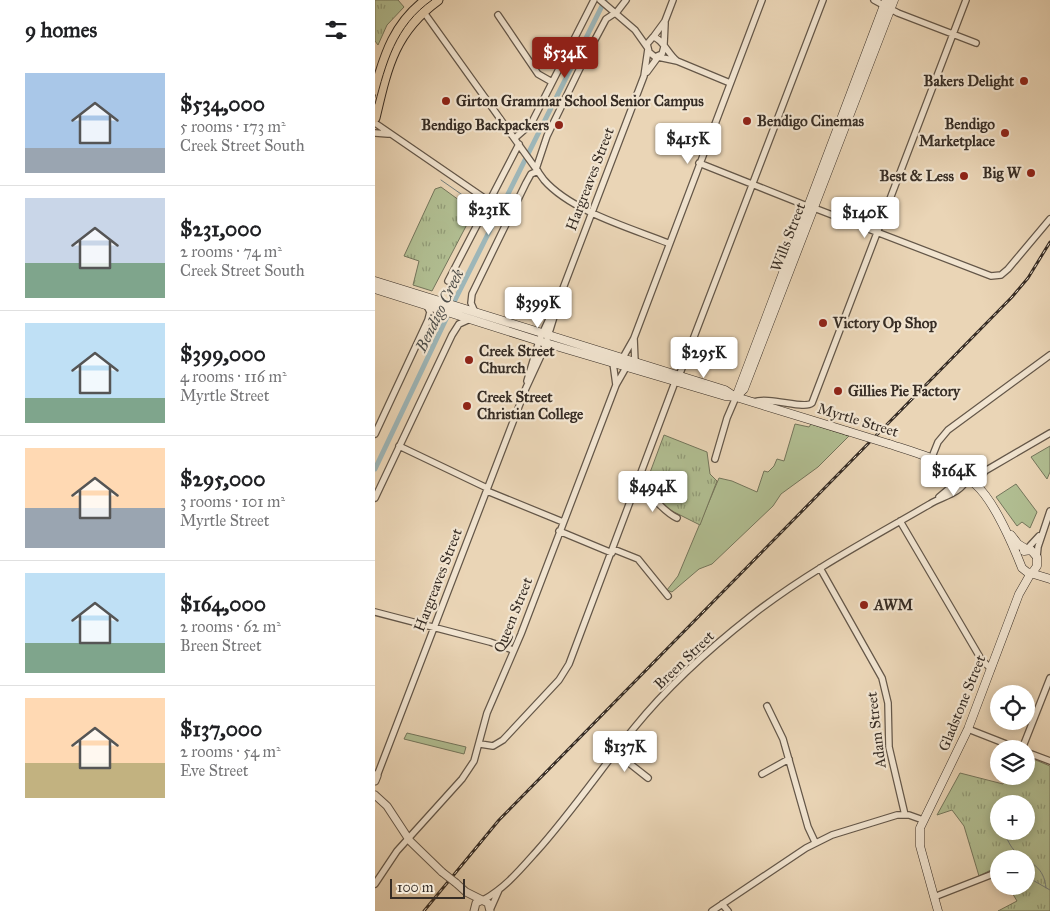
<!DOCTYPE html>
<html lang="en">
<head>
<meta charset="utf-8">
<style>
	:root { --surface:#fff; --page:#f2f2f2; --text:#202124; --muted:#757577; --line:#e0e0e0; --accent:#8f2418 }
	body { margin:0; font-family:"IM FELL Great Primer",serif; background:var(--page); color:var(--text); height:100vh; display:flex; flex-direction:column; font-size:19px; white-space:nowrap }
	* { box-sizing:border-box; margin:0 }
	p { font-size:16px; color:var(--muted) }
	.icon { flex:none; width:28px; height:28px; fill:none; stroke:currentColor; stroke-width:2; stroke-linecap:round; stroke-linejoin:round }
	.map { position:relative; flex:1; overflow:hidden }
	.details { display:flex; flex-direction:column; background:var(--surface); width:375px }
	.details>* { flex:none }
	.tools { position:absolute; left:615px; top:685px; display:grid; gap:10px }
	.tools a { display:grid; place-items:center; width:45px; height:45px; border-radius:50%; background:var(--surface); box-shadow:0 2px 8px #0003; font-size:25px }
	.scale { position:absolute; left:15px; bottom:12px; width:75px; box-sizing:border-box; padding-left:5px; border:2px solid #372d25; border-top:0; font-size:14px; line-height:18px; white-space:nowrap; color:#372d25; -webkit-text-stroke:4px #f1e4d0; paint-order:stroke }
	.price { position:absolute; translate:-50% -42px; padding:0 11px; border-radius:5px; background:#fff; color:#222; font-size:16px; line-height:32px; filter:drop-shadow(0 1px 2px #0008) }
	.price::after { content:''; position:absolute; left:50%; top:30px; width:15px; height:11px; margin-left:-8px; background:inherit; clip-path:polygon(0 0,100% 0,50% 100%) }
	.price.selected { background:var(--accent); color:#fff }
	ul { padding:0; list-style:none }
	li { display:flex; align-items:center; gap:15px; height:125px; padding:0 25px }
	li+li { border-top:1px solid var(--line) }
	li span { display:grid; place-items:center; flex:none; width:140px; height:100px; border-radius:0px; color:#555 }
	li>.icon { margin-inline-start:auto }
	span .icon { width:60px; height:60px; fill:#fffc; stroke-width:1 }
	li b { font-size:21px }
	h2 { display:flex; justify-content:space-between; align-items:center; height:60px; padding:0 25px; font-size:21px }
	main { display:flex; flex:1; min-height:0 }
	.map>svg:first-child { display:block }
	.grass { fill:#b1be92; stroke:#74765c }
	.park { fill:url(#park-tufts); stroke:#74765c; fill-rule:evenodd }
	.lines { fill:none; stroke-linecap:round; stroke-linejoin:round }
	.stream { stroke:#747f7d; stroke-width:1 }
	.canal { stroke:#9db6b8; stroke-width:5 }
	.minor-casing { stroke:#645749; stroke-width:8 }
	.tertiary-casing { stroke:#645749; stroke-width:9 }
	.secondary-casing { stroke:#372d25; stroke-width:9 }
	.trunk-casing { stroke:#372d25; stroke-width:11 }
	.minor { stroke:#f1e4d0; stroke-width:5.5 }
	.tertiary { stroke:#f1e4d0; stroke-width:7 }
	.secondary { stroke:#f1e4d0; stroke-width:8 }
	.trunk { stroke:#ead5b6; stroke-width:9 }
	.tram { stroke:#372d25; stroke-width:1 }
	.rail-casing { stroke:#372d25; stroke-width:3 }
	.rail { stroke:#f1e4d0; stroke-width:1; stroke-dasharray:4; stroke-linecap:butt }
	.tertiary-bridge-casing { stroke:#645749; stroke-width:9; stroke-linecap:butt }
	.secondary-bridge-casing { stroke:#372d25; stroke-width:9; stroke-linecap:butt }
	.tertiary-bridge { stroke:#f1e4d0; stroke-width:7 }
	.secondary-bridge { stroke:#f1e4d0; stroke-width:8 }
	.poi-dot { fill:#8f2418; stroke:#f1e4d0; stroke-width:2 }
	.labels { text-anchor:middle; stroke-width:4.5; stroke-linejoin:round; paint-order:stroke }
	.poi-label { font-size:15px; font-weight:bold; fill:#372d25; stroke:#f1e4d0; text-anchor:start }
	.street-label { font-size:15px; fill:#372d25; stroke:#f1e4d0 }
	.water-label { font-size:16px; font-style:italic; fill:#504f4a; stroke:#f1e4d0 }
</style>
</head>
<body>
<main>
<section class="details">
<h2>9 homes<svg class="icon" aria-label="filters" viewBox="0 0 24 24"><path d="M4 7h16M4 17h16"/><circle cx="9" cy="7" r="2"/><circle cx="15" cy="17" r="2"/></svg></h2>
<ul>
<li><span style="background:linear-gradient(#a9c7e8 75%,#9aa5b1 0)"><svg class="icon" aria-label="home" viewBox="0 0 24 24"><path d="M3 11l9-7 9 7M6 9v11h12V9"/></svg></span><div><b>$534,000</b><p>5 rooms · 173 m²</p><p>Creek Street South</p></div></li>
<li><span style="background:linear-gradient(#c9d6e8 65%,#7fa58c 0)"><svg class="icon" aria-label="home" viewBox="0 0 24 24"><path d="M3 11l9-7 9 7M6 9v11h12V9"/></svg></span><div><b>$231,000</b><p>2 rooms · 74 m²</p><p>Creek Street South</p></div></li>
<li><span style="background:linear-gradient(#bfe0f5 75%,#7fa58c 0)"><svg class="icon" aria-label="home" viewBox="0 0 24 24"><path d="M3 11l9-7 9 7M6 9v11h12V9"/></svg></span><div><b>$399,000</b><p>4 rooms · 116 m²</p><p>Myrtle Street</p></div></li>
<li><span style="background:linear-gradient(#ffd9b3 60%,#9aa5b1 0)"><svg class="icon" aria-label="home" viewBox="0 0 24 24"><path d="M3 11l9-7 9 7M6 9v11h12V9"/></svg></span><div><b>$295,000</b><p>3 rooms · 101 m²</p><p>Myrtle Street</p></div></li>
<li><span style="background:linear-gradient(#bfe0f5 70%,#7fa58c 0)"><svg class="icon" aria-label="home" viewBox="0 0 24 24"><path d="M3 11l9-7 9 7M6 9v11h12V9"/></svg></span><div><b>$164,000</b><p>2 rooms · 62 m²</p><p>Breen Street</p></div></li>
<li><span style="background:linear-gradient(#ffd9b3 65%,#c2b280 0)"><svg class="icon" aria-label="home" viewBox="0 0 24 24"><path d="M3 11l9-7 9 7M6 9v11h12V9"/></svg></span><div><b>$137,000</b><p>2 rooms · 54 m²</p><p>Eve Street</p></div></li>
</ul>
</section>
<div class="map">
<svg width="675" height="911" viewBox="0 0 675 911">
	<defs>
		<pattern id="park-tufts" width="24" height="20" patternUnits="userSpaceOnUse" patternTransform="scale(1.25)"><rect width="24" height="20" fill="#b1be92"/><path d="M3 7l-1-3M5 7V3M7 7l1-3M15 17l-1-3M17 17v-4M19 17l1-3" fill="none" stroke="#919b77"/></pattern>
	</defs>
	<rect width="100%" height="100%" fill="#ead5b6"/>
	<filter id="stains"><feTurbulence type="fractalNoise" baseFrequency=".004" numOctaves="4"/><feColorMatrix values="0 0 0 0 .2 0 0 0 0 .09 0 0 0 0 .02 0 0 0 .5 -.17"/></filter>
	<radialGradient id="worn" r=".72"><stop offset=".6" stop-color="#630" stop-opacity="0"/><stop offset="1" stop-color="#630" stop-opacity=".3"/></radialGradient>
	<path class="grass" d="M 420,424 L 434,427 L 436,424 L 474,436 L 443,467 L 406,494 L 398,506 L 337,564 L 324,569 L 297,592 L 292,590 L 303,576 L 344,478 L 357,481 L 382,492 L 389,471 L 393,472 L 399,466 L 402,459 L 409,461 Z
		M 675,446 L 675,472 L 672,479 L 656,457 Z
		M 641,484 L 662,512 L 655,528 L 647,522 L 642,526 L 621,497 Z
		M 32,733 L 91,747 L 89,754 L 29,739 Z"/>
	<path class="park" d="M 0,0 L 23,0 L 29,7 L 12,25 L 3,45 L 0,41 Z
		M 66,187 L 99,211 L 57,291 L 38,285 L 44,261 L 29,256 L 60,189 Z
		M 289,435 L 332,452 L 335,474 L 342,481 L 325,525 L 293,509 L 270,486 Z
		M 651,756 L 675,766 L 675,911 L 623,911 L 642,901 L 633,886 L 651,886 L 651,859 L 624,859 L 624,876 L 621,878 L 616,870 L 604,876 L 589,826 L 577,810 L 562,815 L 585,773 L 628,784 L 631,776 L 651,776 ZM 624,804 L 651,804 L 651,831 L 624,831 Z"/>
	<g class="lines">
		<path class="stream" d="M 66,180 L 109,210
			M 112,212 L 124,211
			M 634,804 L 635,802
			M 628,831 C 632,838 635,847 641,852 C 656,864 669,866 671,888
			M 654,878 L 675,890"/>
		<path class="canal" d="M 0,469 L 81,298 L 230,0"/>
		<defs>
			<path id="minor" d="M 225,0 L 260,30 L 272,47
				M 499,0 L 523,13 L 601,43
				M 48,11 L 169,180 C 196,211 255,228 293,243
				M 241,13 L 251,0
				M 123,15 L 163,74 L 177,82
				M 279,36 L 290,21 L 298,0
				M 289,44 L 290,23
				M 289,47 L 287,54 L 280,57 L 274,52 L 272,44 L 278,37 C 287,38 293,54 302,61
				M 283,57 L 302,61 L 355,83
				M 272,72 L 283,57
				M 0,123 L 115,202
				M 0,133 L 13,134
				M 140,138 L 156,124 L 219,0
				M 324,163 L 432,206
				M 161,169 L 172,136 L 208,62 L 231,19 L 240,13
				M 439,208 L 616,276 L 626,275 L 633,269 L 675,219
				M 73,281 L 144,144
				M 100,312 L 96,303 L 97,294 L 151,183 L 156,174 L 163,171
				M 259,338 L 260,362
				M 246,361 L 259,338 L 387,0
				M 238,363 L 241,385
				M 304,376 L 448,0
				M 152,381 L 164,341 L 187,291 L 269,76 L 273,49
				M 378,402 C 395,396 429,410 437,403 L 591,0
				M 0,434 L 53,320 L 55,312 L 51,304
				M 24,446 L 112,488
				M 557,457 L 563,442 L 573,430 L 675,355
				M 340,459 L 352,418 L 361,397
				M 601,485 L 610,471 L 675,433
				M 262,487 C 278,493 286,511 302,518
				M 112,491 L 188,522
				M 564,497 L 589,476
				M 0,498 L 77,335 L 84,324 L 95,319
				M 525,521 L 606,659 L 616,669
				M 184,531 L 237,553
				M 238,549 L 263,559 L 293,596
				M 652,549 L 664,536
				M 662,557 L 663,547 L 675,511
				M 445,568 L 507,678 L 513,703 L 514,747 L 530,815
				M 0,612 L 115,642 L 138,650
				M 392,706 L 408,739 L 433,827 L 440,842
				M 593,729 L 644,749
				M 105,744 L 118,746 L 128,740 L 184,680 L 194,664 L 300,382
				M 647,749 L 675,678
				M 240,752 L 273,778
				M 651,752 L 675,761
				M 387,774 L 414,759
				M 2,776 L 151,388 L 169,349 L 187,291
				M 0,884 L 22,851 L 87,779 L 99,761 L 112,713 L 146,634 L 241,385 L 253,364
				M 559,897 L 618,874
				M 108,900 C 129,889 145,870 161,852 C 196,813 226,769 259,728 C 293,686 334,649 376,616 C 432,572 495,539 555,504 C 568,496 585,494 592,479
				M 347,904 L 353,911
				M 116,908 L 124,890
				M 337,911 L 431,848 L 457,835 L 522,815 L 534,815 L 548,820"/>
			<path id="tertiary" d="M 0,775 L 2,776 L 0,781
				M 0,795 L 12,806 L 35,841 L 67,872
				M 81,883 L 91,892 L 107,900
				M 99,911 L 101,903 L 107,900 L 113,903 L 115,911"/>
			<path id="secondary" d="M 0,281 L 350,390 L 359,396
				M 0,289 L 164,341 L 350,396 L 361,397 L 472,431
				M 361,397 L 369,389 L 519,0
				M 361,397 L 511,0
				M 514,444 C 545,454 576,462 601,485 C 619,501 638,545 647,568 L 652,572 L 675,579
				M 636,535 L 643,544 L 651,549
				M 649,551 L 656,550 L 662,557 L 662,566 L 657,573
				M 563,911 L 545,846 L 545,828 L 593,729 L 644,594 L 656,573"/>
			<path id="trunk" d="M 0,90 C 10,54 20,23 51,0
				M 0,118 C 12,67 19,32 63,0"/>
		</defs>
		<use href="#minor" class="minor-casing"/>
		<use href="#tertiary" class="tertiary-casing"/>
		<use href="#secondary" class="secondary-casing"/>
		<use href="#trunk" class="trunk-casing"/>
		<use href="#minor" class="minor"/>
		<use href="#tertiary" class="tertiary"/>
		<use href="#secondary" class="secondary"/>
		<use href="#trunk" class="trunk"/>
		<path class="tram" d="M 0,104 C 11,63 20,26 57,0"/>
		<defs>
			<path id="rail" d="M 49,911 L 124,820 L 637,297 L 653,278 L 675,242"/>
		</defs>
		<use href="#rail" class="rail-casing"/>
		<use href="#rail" class="rail"/>
		<defs>
			<path id="tertiary-bridge" d="M 67,872 L 81,883"/>
			<path id="secondary-bridge" d="M 472,431 L 514,444"/>
		</defs>
		<use href="#tertiary-bridge" class="tertiary-bridge-casing"/>
		<use href="#secondary-bridge" class="secondary-bridge-casing"/>
		<use href="#tertiary-bridge" class="tertiary-bridge"/>
		<use href="#secondary-bridge" class="secondary-bridge"/>
	</g>
	<g class="poi-dot">
		<circle cx="649" cy="81" r="5"/>
		<circle cx="71" cy="101" r="5"/>
		<circle cx="372" cy="121" r="5"/>
		<circle cx="184" cy="125" r="5"/>
		<circle cx="630" cy="133" r="5"/>
		<circle cx="656" cy="173" r="5"/>
		<circle cx="589" cy="176" r="5"/>
		<circle cx="448" cy="323" r="5"/>
		<circle cx="94" cy="360" r="5"/>
		<circle cx="463" cy="391" r="5"/>
		<circle cx="92" cy="406" r="5"/>
		<circle cx="489" cy="605" r="5"/>
	</g>
	<g class="labels">
		<g class="poi-label">
			<text x="639" y="86" text-anchor="end">Bakers Delight</text>
			<text x="81" y="106">Girton Grammar School Senior Campus</text>
			<text x="382" y="126">Bendigo Cinemas</text>
			<text x="620" y="129" text-anchor="end">Bendigo<tspan x="620" dy="17">Marketplace</tspan></text>
			<text x="174" y="130" text-anchor="end">Bendigo Backpackers</text>
			<text x="646" y="178" text-anchor="end">Big W</text>
			<text x="579" y="181" text-anchor="end">Best &amp; Less</text>
			<text x="458" y="328">Victory Op Shop</text>
			<text x="104" y="356">Creek Street<tspan x="104" dy="17">Church</tspan></text>
			<text x="473" y="396">Gillies Pie Factory</text>
			<text x="102" y="402">Creek Street<tspan x="102" dy="17">Christian College</tspan></text>
			<text x="499" y="610">AWM</text>
		</g>
		<g class="street-label">
			<text transform="translate(215 179) rotate(-69)" y="5">Hargreaves Street</text>
			<text transform="translate(413 237) rotate(-69)" y="5">Wills Street</text>
			<text transform="translate(483 420) rotate(17)" y="5">Myrtle Street</text>
			<text transform="translate(63 580) rotate(-69)" y="5">Hargreaves Street</text>
			<text transform="translate(138 615) rotate(-68)" y="5">Queen Street</text>
			<text transform="translate(309 660) rotate(-44)" y="5">Breen Street</text>
			<text transform="translate(587 703) rotate(-68)" y="5">Gladstone Street</text>
			<text transform="translate(501 730) rotate(-97)" y="5">Adam Street</text>
		</g>
		<g class="water-label">
			<text transform="translate(64 310) rotate(-64)" y="6">Bendigo Creek</text>
		</g>
	</g>
	<rect width="100%" height="100%" filter="url(#stains)"/>
	<rect width="100%" height="100%" fill="url(#worn)"/>
</svg>
<div class="tools">
<a><svg class="icon" aria-label="locate" viewBox="0 0 24 24"><circle cx="12" cy="12" r="6"/><path d="M12 2v4M12 18v4M2 12h4M18 12h4"/></svg></a>
<a><svg class="icon" aria-label="layers" viewBox="0 0 24 24"><path d="M12 4l9 5-9 5-9-5zM3 14l9 5 9-5"/></svg></a>
<a>+</a>
<a>−</a>
</div>
<div class="scale">100 m</div>
<b class="price selected" style="left:190px;top:79px">$534K</b>
<b class="price" style="left:313px;top:165px">$415K</b>
<b class="price" style="left:114px;top:236px">$231K</b>
<b class="price" style="left:490px;top:239px">$140K</b>
<b class="price" style="left:163px;top:329px">$399K</b>
<b class="price" style="left:329px;top:379px">$295K</b>
<b class="price" style="left:579px;top:497px">$164K</b>
<b class="price" style="left:278px;top:513px">$494K</b>
<b class="price" style="left:250px;top:773px">$137K</b>
</div>
</main>
</body>
</html>
